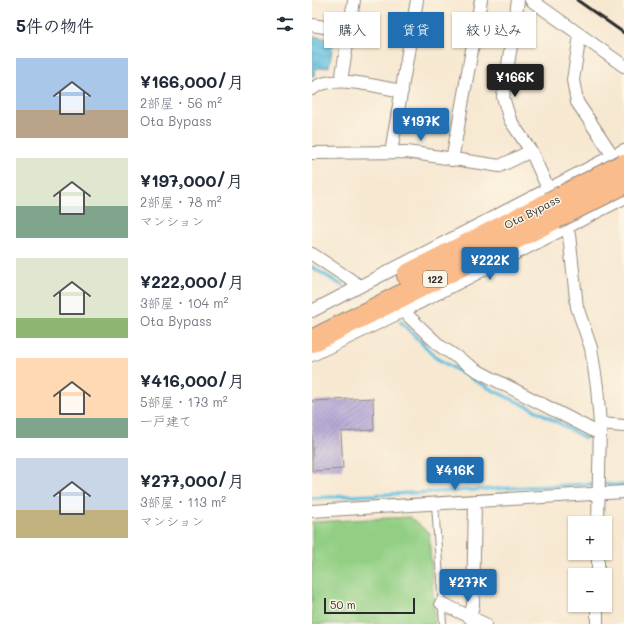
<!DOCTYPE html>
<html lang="ja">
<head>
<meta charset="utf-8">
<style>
	:root { --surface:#fff; --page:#f6f6f7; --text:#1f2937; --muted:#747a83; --accent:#1f6fb2 }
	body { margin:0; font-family:Mali,"Klee One",sans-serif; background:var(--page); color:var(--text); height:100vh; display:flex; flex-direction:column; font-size:15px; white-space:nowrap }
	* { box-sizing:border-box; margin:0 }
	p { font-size:13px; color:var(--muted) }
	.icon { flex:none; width:22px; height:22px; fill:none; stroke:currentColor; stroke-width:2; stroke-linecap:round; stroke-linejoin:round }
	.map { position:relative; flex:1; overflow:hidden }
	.sheet { display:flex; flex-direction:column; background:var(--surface); width:312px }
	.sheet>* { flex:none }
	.guide { position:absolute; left:12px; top:12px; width:240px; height:36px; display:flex; gap:8px }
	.tools { position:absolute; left:256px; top:516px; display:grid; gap:8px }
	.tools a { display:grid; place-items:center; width:44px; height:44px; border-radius:0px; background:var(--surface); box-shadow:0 1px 3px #0004; font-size:20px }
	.scale { position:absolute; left:12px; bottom:10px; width:91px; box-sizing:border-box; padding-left:4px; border:2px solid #2b2b2b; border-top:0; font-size:11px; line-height:14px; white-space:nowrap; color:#2b2b2b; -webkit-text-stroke:3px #fcf5e5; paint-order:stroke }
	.price { position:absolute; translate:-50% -34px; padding:0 9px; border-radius:4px; background:var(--accent); color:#fff; font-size:13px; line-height:26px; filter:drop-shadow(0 1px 2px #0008) }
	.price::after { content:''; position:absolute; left:50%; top:24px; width:12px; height:9px; margin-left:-6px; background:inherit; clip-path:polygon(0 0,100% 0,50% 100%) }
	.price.on { background:#222; color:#fff }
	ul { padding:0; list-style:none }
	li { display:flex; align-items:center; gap:12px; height:100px; padding:0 16px }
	li span { display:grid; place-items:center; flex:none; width:112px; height:80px; border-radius:0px; color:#555 }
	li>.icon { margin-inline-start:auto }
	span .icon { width:48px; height:48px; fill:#fffc; stroke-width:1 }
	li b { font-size:17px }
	h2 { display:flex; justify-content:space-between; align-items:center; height:48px; padding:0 16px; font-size:17px }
	.tag { padding:0 14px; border-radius:0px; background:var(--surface); box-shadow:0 1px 3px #0004; font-size:14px; line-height:36px }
	.tag.on { background:var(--accent); color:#fff }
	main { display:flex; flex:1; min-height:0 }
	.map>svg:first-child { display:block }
	.pitch { fill:#92cf84; stroke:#5e7d58 }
	.water { fill:url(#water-waves); stroke:#477686 }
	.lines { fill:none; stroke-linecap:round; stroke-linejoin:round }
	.stream { stroke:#63c0e1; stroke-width:3.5 }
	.building { fill:url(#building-hatch) }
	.lane-casing { stroke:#918a7e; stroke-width:8 }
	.street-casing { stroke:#918a7e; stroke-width:14 }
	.highway-casing { stroke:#918a7e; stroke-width:24 }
	.lane { stroke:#fff; stroke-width:6 }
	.street { stroke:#fff; stroke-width:12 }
	.highway { stroke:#fabc8b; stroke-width:22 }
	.rail { stroke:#2b2b2b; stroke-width:3 }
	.highway-bridge-casing { stroke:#918a7e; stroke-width:24; stroke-linecap:butt }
	.highway-bridge { stroke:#fabc8b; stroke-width:22 }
	.labels { text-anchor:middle; stroke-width:3; stroke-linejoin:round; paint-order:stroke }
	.shield { fill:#fcf5e5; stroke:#6a6863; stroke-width:1 }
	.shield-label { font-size:10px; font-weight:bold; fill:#2b2b2b }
	.street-label { font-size:11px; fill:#2b2b2b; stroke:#fcf5e5 }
</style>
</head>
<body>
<main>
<section class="sheet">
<h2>5件の物件<svg class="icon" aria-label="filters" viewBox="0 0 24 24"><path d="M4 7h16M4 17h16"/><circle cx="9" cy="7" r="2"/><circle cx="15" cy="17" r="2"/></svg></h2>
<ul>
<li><span style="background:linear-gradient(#a9c7e8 65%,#b9a48a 0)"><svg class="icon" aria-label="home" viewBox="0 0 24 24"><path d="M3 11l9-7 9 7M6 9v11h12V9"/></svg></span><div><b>¥166,000/月</b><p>2部屋 · 56 m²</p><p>Ota Bypass</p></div></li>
<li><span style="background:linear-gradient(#dfe7d0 60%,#7fa58c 0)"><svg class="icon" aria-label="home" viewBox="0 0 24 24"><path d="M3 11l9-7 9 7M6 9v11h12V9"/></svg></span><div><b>¥197,000/月</b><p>2部屋 · 78 m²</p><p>マンション</p></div></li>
<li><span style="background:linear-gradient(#dfe7d0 75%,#8fb573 0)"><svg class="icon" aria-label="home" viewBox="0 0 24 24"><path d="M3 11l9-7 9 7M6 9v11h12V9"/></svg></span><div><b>¥222,000/月</b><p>3部屋 · 104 m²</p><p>Ota Bypass</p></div></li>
<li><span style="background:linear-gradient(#ffd9b3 75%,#7fa58c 0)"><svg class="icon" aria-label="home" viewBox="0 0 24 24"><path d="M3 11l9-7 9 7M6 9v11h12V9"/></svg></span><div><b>¥416,000/月</b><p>5部屋 · 173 m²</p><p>一戸建て</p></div></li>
<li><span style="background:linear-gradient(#c9d6e8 65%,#c2b280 0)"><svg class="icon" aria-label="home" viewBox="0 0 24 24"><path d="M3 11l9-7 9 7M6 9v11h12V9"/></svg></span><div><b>¥277,000/月</b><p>3部屋 · 113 m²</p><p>マンション</p></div></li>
</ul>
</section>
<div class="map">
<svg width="312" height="624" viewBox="0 0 312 624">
	<defs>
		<pattern id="water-waves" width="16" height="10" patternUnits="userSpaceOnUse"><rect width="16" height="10" fill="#63c0e1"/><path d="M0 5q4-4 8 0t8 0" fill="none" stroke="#529cb7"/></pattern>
		<pattern id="building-hatch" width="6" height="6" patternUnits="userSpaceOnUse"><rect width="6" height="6" fill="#afa3d4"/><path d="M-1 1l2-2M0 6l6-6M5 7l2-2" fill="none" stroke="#8f85ac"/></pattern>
	</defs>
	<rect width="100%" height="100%" fill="#fcf5e5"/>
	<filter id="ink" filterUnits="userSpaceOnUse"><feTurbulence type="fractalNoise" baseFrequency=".025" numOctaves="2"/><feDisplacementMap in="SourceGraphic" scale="8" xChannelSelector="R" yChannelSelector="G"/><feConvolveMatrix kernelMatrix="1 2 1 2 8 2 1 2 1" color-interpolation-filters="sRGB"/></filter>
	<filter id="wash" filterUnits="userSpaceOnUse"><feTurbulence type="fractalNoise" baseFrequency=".012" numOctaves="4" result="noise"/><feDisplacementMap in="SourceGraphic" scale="16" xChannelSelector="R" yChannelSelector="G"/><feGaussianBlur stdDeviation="0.9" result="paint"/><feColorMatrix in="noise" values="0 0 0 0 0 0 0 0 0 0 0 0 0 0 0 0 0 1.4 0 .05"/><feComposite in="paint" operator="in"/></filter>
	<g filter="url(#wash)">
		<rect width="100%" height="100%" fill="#f7e8d1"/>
		<path class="pitch" d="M 98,517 L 117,533 L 123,624 L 0,624 L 0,522 Z"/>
		<path class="water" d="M 0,36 L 22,40 L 17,67 L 3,69 L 2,76 L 0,76 Z"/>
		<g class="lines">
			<path class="stream" d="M 0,267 L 31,286
				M 89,322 L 124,358 L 176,388 L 229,413 L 273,438
				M 0,498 L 277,484 L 312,485"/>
		</g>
		<g id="blocks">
			<path class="building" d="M 61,398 L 62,430 L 29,432 L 31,469 L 0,471 L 0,401 Z"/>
		</g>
	</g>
	<g filter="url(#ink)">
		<use href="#blocks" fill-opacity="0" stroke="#918a7e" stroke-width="1"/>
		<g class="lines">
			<defs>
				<path id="lane" d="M 123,504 L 131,624"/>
				<path id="street" d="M 206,0 L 191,97 L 198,120 L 219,151 L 257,235 L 265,307 L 279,348 L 285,387 L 288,424 L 286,523
					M 219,0 L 312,66
					M 0,25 L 37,31
					M 268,35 L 261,80 L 265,102 L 301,156
					M 29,81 L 42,0
					M 0,89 C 20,73 66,87 90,91
					M 79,152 L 105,0
					M 0,153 L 95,152 L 188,166 L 219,151
					M 140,160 L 169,0
					M 0,254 L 48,286
					M 0,311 L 312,150
					M 91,311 L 128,346 L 164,370 L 288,434
					M 0,355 L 91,311 L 312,198
					M 288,424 L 312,426
					M 0,511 L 312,492
					M 286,575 L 286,553
					M 129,603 L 173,624
					M 158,618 L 161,605 L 163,501
					M 285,624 L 285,605"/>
				<path id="highway" d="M 96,275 L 238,203
					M 0,341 L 243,218"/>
			</defs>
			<use href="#lane" class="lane-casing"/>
			<use href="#street" class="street-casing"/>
			<use href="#highway" class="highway-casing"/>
			<use href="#lane" class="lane"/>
			<use href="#street" class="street"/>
			<use href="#highway" class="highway"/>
			<path class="rail" d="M 265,0 L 312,33"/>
			<defs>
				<path id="highway-bridge" d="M 238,203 L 312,165
					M 243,218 L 312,183"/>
			</defs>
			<use href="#highway-bridge" class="highway-bridge-casing"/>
			<use href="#highway-bridge" class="highway-bridge"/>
		</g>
	</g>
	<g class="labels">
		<rect class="shield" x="111" y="271" width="24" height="16" rx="3"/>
		<g class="shield-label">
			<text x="123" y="283">122</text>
		</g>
		<g class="street-label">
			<text transform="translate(220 212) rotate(-27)" y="4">Ota Bypass</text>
		</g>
	</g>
</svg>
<div class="tools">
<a>+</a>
<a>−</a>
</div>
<div class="scale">50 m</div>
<b class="price on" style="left:203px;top:98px">¥166K</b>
<b class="price" style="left:109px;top:142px">¥197K</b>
<b class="price" style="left:178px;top:281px">¥222K</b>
<b class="price" style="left:143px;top:491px">¥416K</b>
<b class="price" style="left:156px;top:603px">¥277K</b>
<div class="guide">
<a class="tag">購入</a>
<a class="tag on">賃貸</a>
<a class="tag">絞り込み</a>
</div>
</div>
</main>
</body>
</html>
